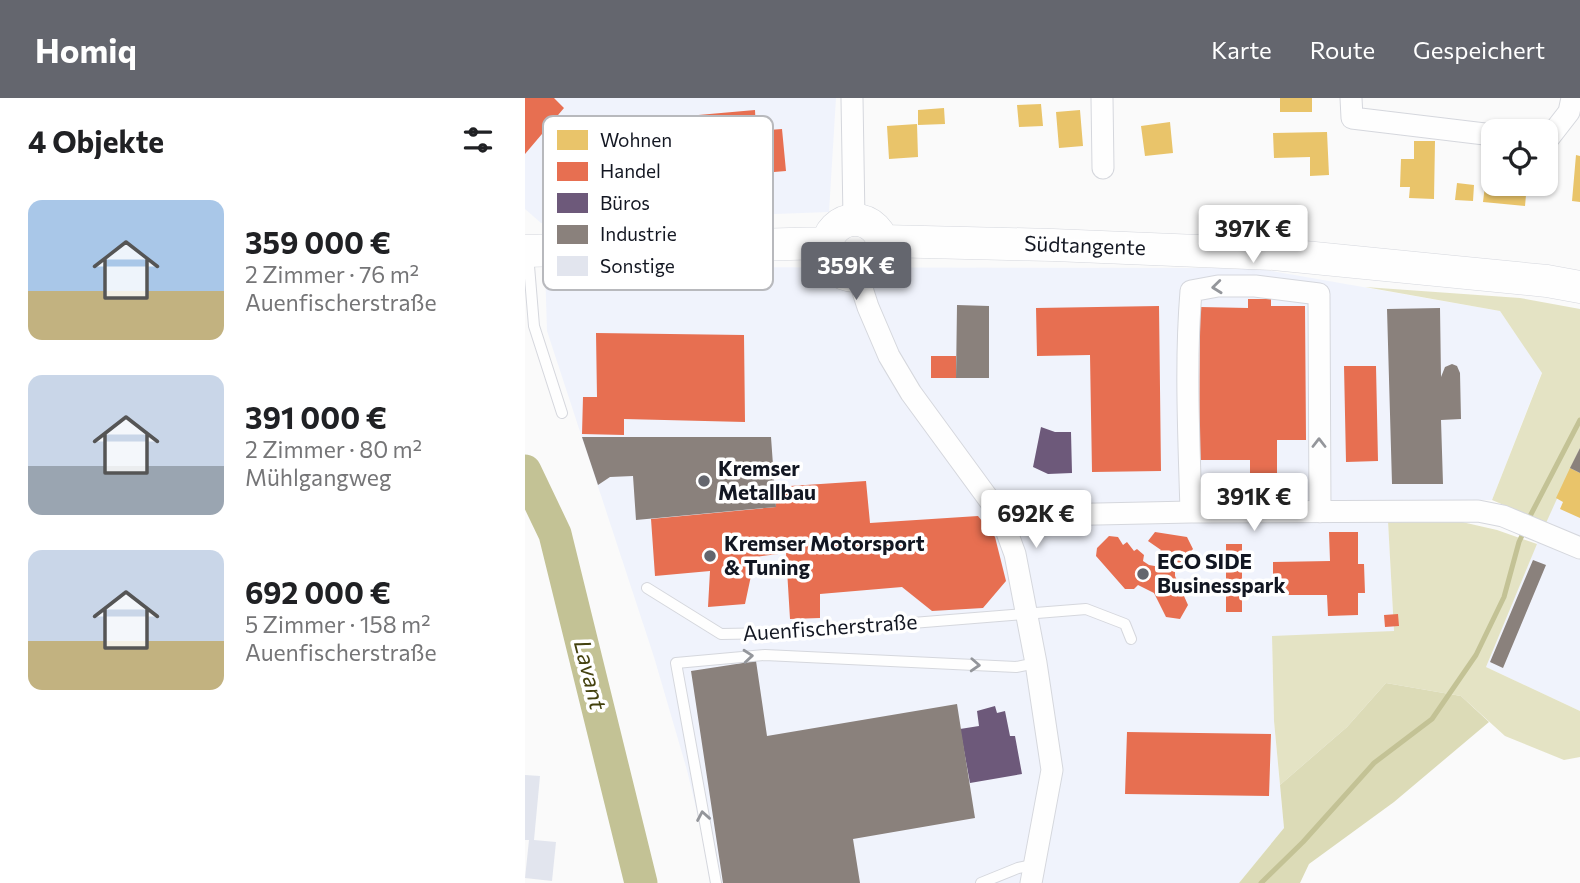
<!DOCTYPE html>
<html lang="de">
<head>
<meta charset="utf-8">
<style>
	:root { --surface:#fff; --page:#f6f6f6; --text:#202124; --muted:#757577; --accent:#64666e }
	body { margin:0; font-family:Commissioner,sans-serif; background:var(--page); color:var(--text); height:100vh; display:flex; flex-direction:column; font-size:26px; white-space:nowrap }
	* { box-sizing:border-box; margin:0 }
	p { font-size:23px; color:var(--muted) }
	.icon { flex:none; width:38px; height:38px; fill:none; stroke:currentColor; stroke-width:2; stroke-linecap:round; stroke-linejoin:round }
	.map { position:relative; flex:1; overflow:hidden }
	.sheet { display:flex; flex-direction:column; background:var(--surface); width:525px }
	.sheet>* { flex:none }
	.tools { position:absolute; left:956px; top:21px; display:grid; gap:14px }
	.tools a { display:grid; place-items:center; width:77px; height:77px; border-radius:14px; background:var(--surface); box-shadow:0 2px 5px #0004; font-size:35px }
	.price { position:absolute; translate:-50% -60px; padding:0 16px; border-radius:7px; background:#fff; color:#222; font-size:23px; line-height:46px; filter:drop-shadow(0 2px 4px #0008) }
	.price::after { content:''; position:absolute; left:50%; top:42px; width:21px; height:16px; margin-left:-10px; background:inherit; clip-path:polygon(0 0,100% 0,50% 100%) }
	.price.selected { background:var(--accent); color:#fff }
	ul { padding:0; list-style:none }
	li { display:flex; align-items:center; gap:21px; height:175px; padding:0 28px }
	li span { display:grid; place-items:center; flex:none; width:196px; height:140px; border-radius:14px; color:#555 }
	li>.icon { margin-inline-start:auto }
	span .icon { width:84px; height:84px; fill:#fffc; stroke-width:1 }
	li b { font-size:30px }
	h2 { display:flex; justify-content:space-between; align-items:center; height:84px; padding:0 28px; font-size:30px }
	header { display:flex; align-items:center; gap:42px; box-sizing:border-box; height:98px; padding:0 35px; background:var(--accent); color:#fff }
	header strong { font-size:33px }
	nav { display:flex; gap:38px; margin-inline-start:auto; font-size:24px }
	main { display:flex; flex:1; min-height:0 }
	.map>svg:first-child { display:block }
	.built { fill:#f0f3fc }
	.green { fill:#e4e3c4 }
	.forest { fill:#dcdbb7 }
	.homes { fill:#e9c46a }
	.shops { fill:#e76f51 }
	.offices { fill:#6d597a }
	.industry { fill:#8a817c }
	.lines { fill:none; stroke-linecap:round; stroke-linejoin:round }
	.stream { stroke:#c3c295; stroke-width:5 }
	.river { stroke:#c3c295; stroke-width:33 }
	.building { fill:#e2e5ee }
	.service-casing { stroke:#d5d7dd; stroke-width:12 }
	.minor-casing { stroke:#d5d7dd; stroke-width:23 }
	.secondary-casing { stroke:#d5d7dd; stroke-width:33 }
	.service { stroke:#fefefe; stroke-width:10 }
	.minor { stroke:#fefefe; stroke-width:21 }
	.secondary { stroke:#fefefe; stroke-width:32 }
	.oneway { stroke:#94969b }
	.poi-dot { fill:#64666e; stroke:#fff; stroke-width:2.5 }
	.labels { text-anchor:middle; stroke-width:7; stroke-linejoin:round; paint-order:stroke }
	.street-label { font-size:21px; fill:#131722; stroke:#fff }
	.poi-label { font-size:21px; font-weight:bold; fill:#131722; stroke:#fff; text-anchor:start }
	.water-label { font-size:23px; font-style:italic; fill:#43410e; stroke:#fff }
	.key { fill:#fff; stroke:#b8b9bd; stroke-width:2 }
	.key-label { font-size:19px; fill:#131722 }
</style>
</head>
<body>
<header>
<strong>Homiq</strong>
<nav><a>Karte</a><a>Route</a><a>Gespeichert</a></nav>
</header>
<main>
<section class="sheet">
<h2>4 Objekte<svg class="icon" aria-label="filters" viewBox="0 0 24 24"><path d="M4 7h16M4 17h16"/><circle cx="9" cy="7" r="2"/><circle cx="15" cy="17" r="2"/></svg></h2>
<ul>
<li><span style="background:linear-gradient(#a9c7e8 65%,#c2b280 0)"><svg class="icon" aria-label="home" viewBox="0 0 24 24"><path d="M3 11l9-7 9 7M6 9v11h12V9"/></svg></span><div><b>359 000 €</b><p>2 Zimmer · 76 m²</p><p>Auenfischerstraße</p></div></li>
<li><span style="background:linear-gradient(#c9d6e8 65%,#9aa5b1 0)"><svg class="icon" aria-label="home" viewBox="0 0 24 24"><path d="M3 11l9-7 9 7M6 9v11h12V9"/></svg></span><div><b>391 000 €</b><p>2 Zimmer · 80 m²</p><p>Mühlgangweg</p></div></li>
<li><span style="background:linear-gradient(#c9d6e8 65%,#c2b280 0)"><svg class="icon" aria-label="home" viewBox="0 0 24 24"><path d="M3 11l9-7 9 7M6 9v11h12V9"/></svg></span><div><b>692 000 €</b><p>5 Zimmer · 158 m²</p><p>Auenfischerstraße</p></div></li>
</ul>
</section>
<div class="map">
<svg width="1055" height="785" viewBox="0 0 1055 785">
	<rect width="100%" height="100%" fill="#fafafa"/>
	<path class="built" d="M 0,0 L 311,0 L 304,114 L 16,125 L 0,111 Z
		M 20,169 L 729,170 L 975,213 L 1017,274 L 967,402 L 862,402 L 869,534 L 747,539 L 749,623 L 759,730 L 714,785 L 185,785 L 176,731 L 162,672 L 129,559 L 22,233 Z
		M 1055,350 L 1055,613 L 961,569 L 1022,421 Z"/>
	<path class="green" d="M 840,189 L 995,200 L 1055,211 L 1055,350 L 1021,425 L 967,402 L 1017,275 L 975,213 Z
		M 863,423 L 937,424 L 972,432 L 1012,446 L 961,569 L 1055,613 L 1055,659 L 1039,662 L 980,638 L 936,598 L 861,585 L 822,629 L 755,687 L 749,623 L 747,538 L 869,533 Z"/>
	<path class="forest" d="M 861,585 L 936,598 L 964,624 L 869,704 L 784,766 L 775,785 L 714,785 L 759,730 L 755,687 L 822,629 Z"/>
	<path class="homes" d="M 755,0 L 787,0 L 787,14 L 755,14 Z
		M 516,6 L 518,28 L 494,29 L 492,7 Z
		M 419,10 L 420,26 L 393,27 L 393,12 Z
		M 555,12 L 558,48 L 534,50 L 531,14 Z
		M 645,24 L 648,55 L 620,58 L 616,28 Z
		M 392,26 L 393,59 L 364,61 L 362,28 Z
		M 802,34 L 804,77 L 785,78 L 785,59 L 749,60 L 748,35 Z
		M 889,43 L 910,43 L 909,101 L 884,100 L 885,89 L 875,89 L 876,61 L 889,61 Z
		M 1051,57 L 1055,58 L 1055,104 L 1047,103 Z
		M 962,71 L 968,71 L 968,86 L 1002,86 L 1000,108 L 958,104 Z
		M 932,85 L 949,87 L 948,103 L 930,102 Z
		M 1045,370 L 1055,375 L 1055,420 L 1035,411 L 1038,404 L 1031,400 Z"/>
	<path class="shops" d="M 0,0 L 29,0 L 39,10 L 0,56 Z
		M 230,12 L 231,33 L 257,31 L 261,73 L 111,85 L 109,55 L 99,56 L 97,29 L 123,26 L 124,38 L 163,35 L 162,18 Z
		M 723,201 L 746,201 L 746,208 L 780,208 L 781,342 L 752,342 L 752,381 L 725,381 L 725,362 L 674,362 L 675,209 L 723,210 Z
		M 634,208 L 636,373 L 567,374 L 565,257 L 512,258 L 511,210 Z
		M 71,235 L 219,237 L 220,324 L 99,321 L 99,337 L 57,336 L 58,299 L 72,299 Z
		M 406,258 L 431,258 L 431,280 L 406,280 Z
		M 819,268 L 851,268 L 853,363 L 821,364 Z
		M 341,383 L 345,425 L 453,418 L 470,439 L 481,483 L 458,510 L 407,513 L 377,489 L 295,496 L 295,520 L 265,521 L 261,455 L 230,459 L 220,506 L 183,509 L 185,473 L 130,478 L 126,421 L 251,409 L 250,389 Z
		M 630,434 L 662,439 L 668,451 L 650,473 L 650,478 L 663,507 L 655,521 L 641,519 L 629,495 L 613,487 L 609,491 L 600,491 L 571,458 L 572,450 L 584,438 L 593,439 L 598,447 L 602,444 L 609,453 L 612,451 L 619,457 L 618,463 L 624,467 L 635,469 L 632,456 L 636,452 L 623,443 Z
		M 804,434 L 833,434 L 833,466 L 839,466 L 840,495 L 833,495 L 833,517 L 803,518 L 802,497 L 748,497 L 748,464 L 805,463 Z
		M 701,446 L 717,446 L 717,514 L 701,514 Z
		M 873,516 L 874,528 L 860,529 L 859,517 Z
		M 602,634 L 746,636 L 744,698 L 600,696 Z"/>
	<path class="offices" d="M 516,329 L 530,334 L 546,334 L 547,375 L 523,376 L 508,369 Z
		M 470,608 L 472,615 L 480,613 L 485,638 L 490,638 L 497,676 L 445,685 L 435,631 L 454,628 L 452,613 Z"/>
	<path class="industry" d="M 432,207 L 464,208 L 464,280 L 431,280 Z
		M 915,210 L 916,279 L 920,269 L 927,266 L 932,268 L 935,275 L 936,321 L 916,322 L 918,386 L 867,386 L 862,211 Z
		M 57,339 L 246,339 L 251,409 L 111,422 L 108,378 L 85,379 L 73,387 Z
		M 1055,350 L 1055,375 L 1045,370 Z
		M 1008,462 L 1021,467 L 978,570 L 965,564 Z
		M 231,563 L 242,638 L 432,606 L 450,720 L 328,741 L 335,785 L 198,785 L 166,573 Z"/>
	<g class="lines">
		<path class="stream" d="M 1003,422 L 1055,322
			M 736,785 L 778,744 L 849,665 L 907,621 L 951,557 L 979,499 L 994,444 L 1000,431"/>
		<path class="river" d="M 0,373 L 30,436 L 116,785"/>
	</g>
	<path class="building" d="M 0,677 L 15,678 L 9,742 L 31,744 L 27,783 L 0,780 L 4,742 L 0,742 Z"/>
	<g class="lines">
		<defs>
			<path id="service" d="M 3,156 L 9,228 L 37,315
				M 122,490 L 196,536 L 263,535 L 561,511 L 600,526 L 606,541
				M 191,785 L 151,565 L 240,557 L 491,569 L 511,565
				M 456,785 L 493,770 L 508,767"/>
			<path id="minor" d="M 327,0 L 329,121
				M 577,0 L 578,70
				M 826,0 L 827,20 L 968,37
				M 1020,41 L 1023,41 L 1044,14 L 1047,0
				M 333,178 L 343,209 L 364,258 L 386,295 L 476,418 L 490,456 L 511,565 L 527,672 L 506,785
				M 666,414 C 664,340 660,266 666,193 L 693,188 L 730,188 L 794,196 L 795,414
				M 476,418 L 666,414 L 953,413 L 978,418 L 1055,450"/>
			<path id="secondary" d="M302 150a28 28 0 1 1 56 0a28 28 0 1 1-56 0Z
				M 358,143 L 528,147 L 749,156 L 1022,183 L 1055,189
				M 0,153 L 302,145"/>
		</defs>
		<use href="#service" class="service-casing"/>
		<use href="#minor" class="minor-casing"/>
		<use href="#secondary" class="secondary-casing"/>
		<use href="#service" class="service"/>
		<use href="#minor" class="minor"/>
		<use href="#secondary" class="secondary"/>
	</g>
	<defs><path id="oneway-chevron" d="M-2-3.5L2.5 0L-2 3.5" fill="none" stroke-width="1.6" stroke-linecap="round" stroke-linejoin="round" transform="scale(1.75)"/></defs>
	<g class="oneway">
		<use href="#oneway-chevron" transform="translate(692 189) rotate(174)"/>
		<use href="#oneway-chevron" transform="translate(794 345) rotate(-90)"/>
		<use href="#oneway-chevron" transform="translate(223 558) rotate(-5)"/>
		<use href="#oneway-chevron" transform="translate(450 567) rotate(3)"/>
		<use href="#oneway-chevron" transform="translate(178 718) rotate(-100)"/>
	</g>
	<g class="poi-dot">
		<circle cx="179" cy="383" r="7"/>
		<circle cx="185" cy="458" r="7"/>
		<circle cx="618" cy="476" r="7"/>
	</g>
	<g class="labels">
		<g class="street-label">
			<text transform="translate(560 148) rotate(2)" y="7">Südtangente</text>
			<text transform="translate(305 530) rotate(-4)" y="7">Auenfischerstraße</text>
		</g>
		<g class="poi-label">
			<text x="193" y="378">Kremser<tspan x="193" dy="24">Metallbau</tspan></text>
			<text x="199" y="453">Kremser Motorsport<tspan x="199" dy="24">&amp; Tuning</tspan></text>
			<text x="632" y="471">ECO SIDE<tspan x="632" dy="24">Businesspark</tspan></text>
		</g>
		<g class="water-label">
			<text transform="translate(65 577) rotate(76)" y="8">Lavant</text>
		</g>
	</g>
	<rect x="18" y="18" width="230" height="174" rx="10" class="key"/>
	<rect x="32" y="32" width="31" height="20" fill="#e9c46a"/>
	<rect x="32" y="64" width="31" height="19" fill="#e76f51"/>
	<rect x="32" y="95" width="31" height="20" fill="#6d597a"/>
	<rect x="32" y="127" width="31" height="19" fill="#8a817c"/>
	<rect x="32" y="158" width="31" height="20" fill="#e2e5ee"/>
	<g class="key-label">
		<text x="75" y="49">Wohnen</text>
		<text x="75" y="80">Handel</text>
		<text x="75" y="112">Büros</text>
		<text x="75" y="143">Industrie</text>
		<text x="75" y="175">Sonstige</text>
	</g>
</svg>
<div class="tools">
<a><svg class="icon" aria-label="locate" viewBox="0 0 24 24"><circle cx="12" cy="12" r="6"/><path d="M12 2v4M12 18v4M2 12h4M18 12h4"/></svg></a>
</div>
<b class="price" style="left:728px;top:167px">397K €</b>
<b class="price selected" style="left:331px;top:204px">359K €</b>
<b class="price" style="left:729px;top:435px">391K €</b>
<b class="price" style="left:511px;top:452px">692K €</b>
</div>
</main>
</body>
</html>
